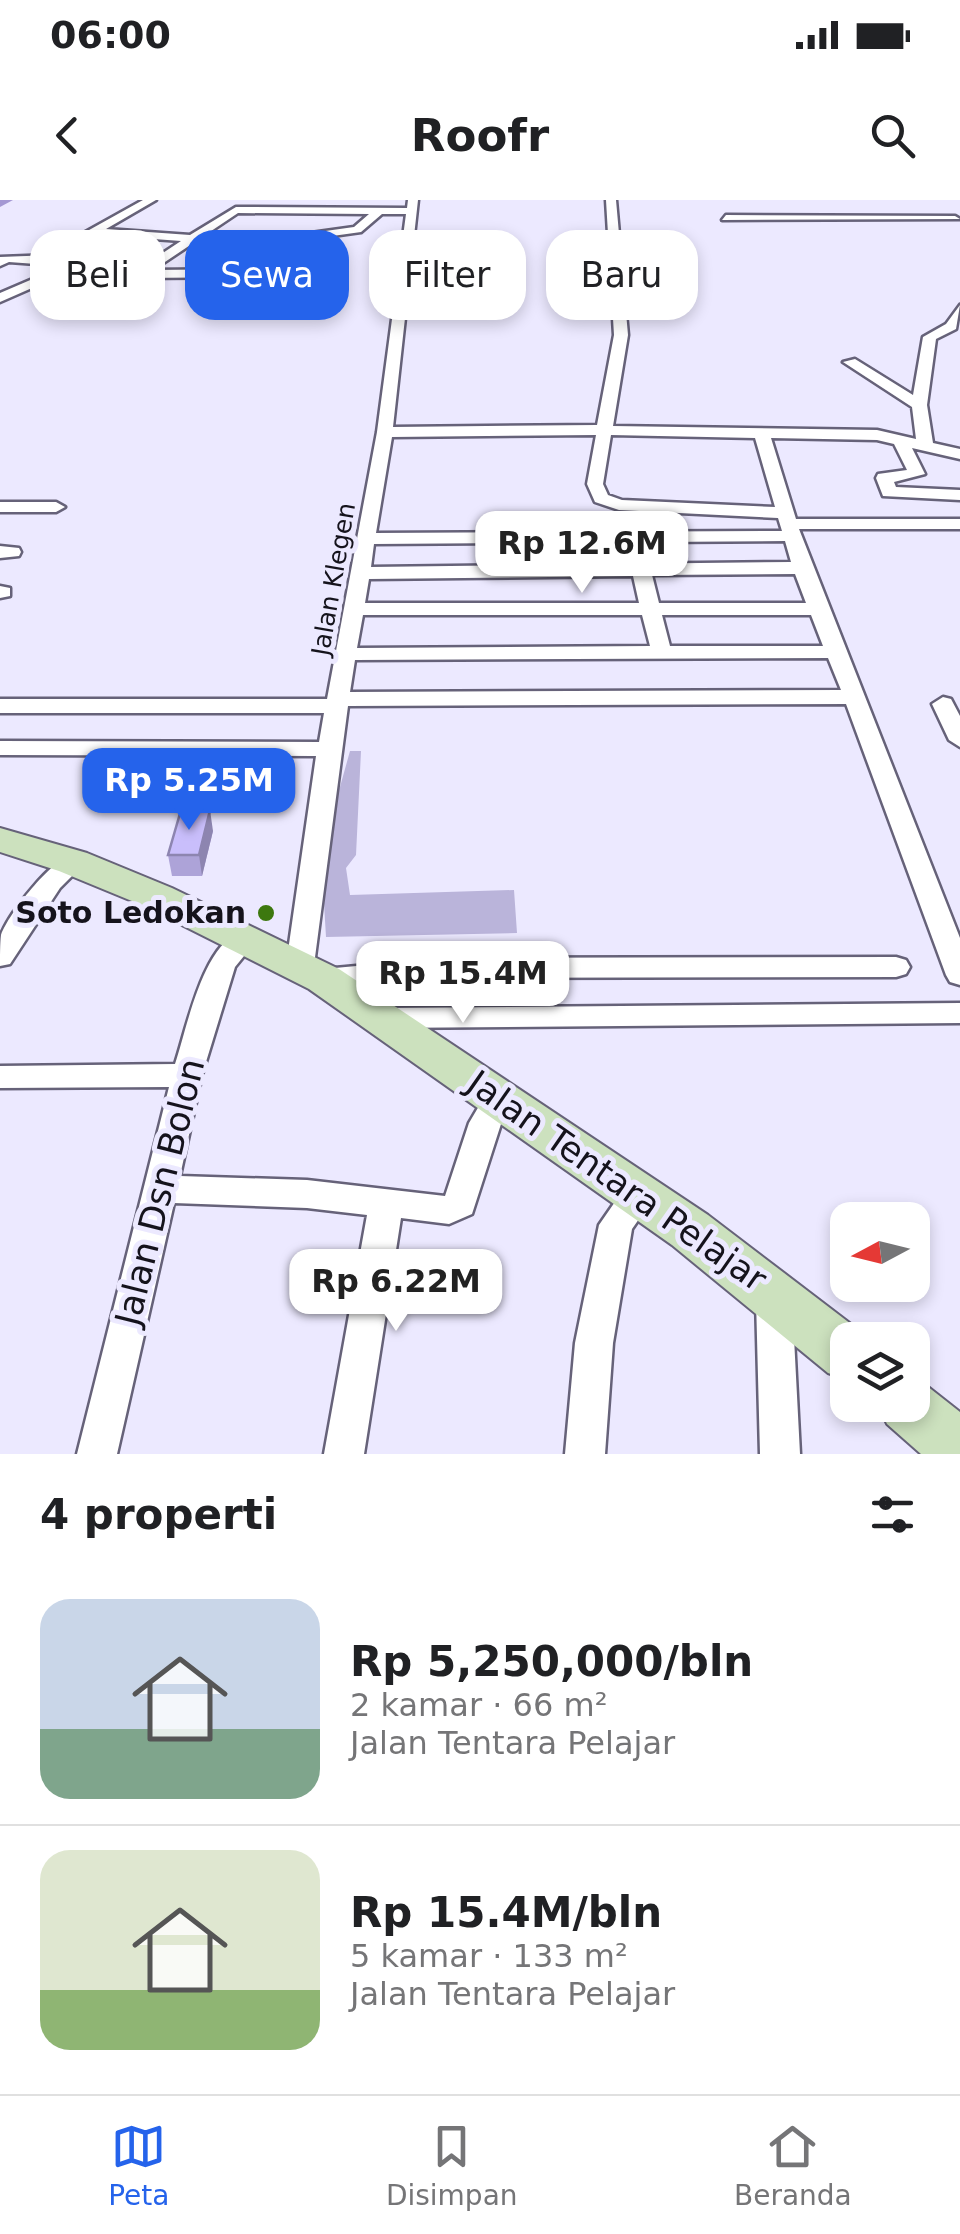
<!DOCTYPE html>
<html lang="id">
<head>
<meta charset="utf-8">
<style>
	:root { --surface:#fff; --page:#f6f6f6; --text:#202124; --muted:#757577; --line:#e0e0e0; --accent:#2563eb }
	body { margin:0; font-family:"DejaVu Sans",sans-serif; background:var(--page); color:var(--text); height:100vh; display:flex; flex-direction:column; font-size:38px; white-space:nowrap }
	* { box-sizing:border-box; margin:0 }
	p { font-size:32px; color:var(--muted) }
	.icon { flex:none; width:55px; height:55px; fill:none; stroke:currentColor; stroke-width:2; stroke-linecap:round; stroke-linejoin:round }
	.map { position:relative; height:1254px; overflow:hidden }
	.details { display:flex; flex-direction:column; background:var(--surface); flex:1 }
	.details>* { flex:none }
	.top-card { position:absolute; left:30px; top:30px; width:900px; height:90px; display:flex; gap:20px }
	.needle { width:65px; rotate:263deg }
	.fabs { position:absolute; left:830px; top:1002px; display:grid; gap:20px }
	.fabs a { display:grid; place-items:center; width:100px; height:100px; border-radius:20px; background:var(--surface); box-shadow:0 5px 15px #0003; font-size:50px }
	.price { position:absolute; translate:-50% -85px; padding:0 22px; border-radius:20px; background:#fff; color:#222; font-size:32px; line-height:65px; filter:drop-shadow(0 2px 5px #0008) }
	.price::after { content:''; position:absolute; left:50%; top:60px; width:30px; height:22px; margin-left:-15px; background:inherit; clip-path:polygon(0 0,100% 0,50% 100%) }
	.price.current { background:var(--accent); color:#fff }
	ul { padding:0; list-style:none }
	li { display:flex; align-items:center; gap:30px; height:250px; padding:0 40px }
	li+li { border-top:2px solid var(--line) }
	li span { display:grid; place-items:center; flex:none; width:280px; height:200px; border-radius:30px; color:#555 }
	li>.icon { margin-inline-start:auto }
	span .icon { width:120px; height:120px; fill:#fffc; stroke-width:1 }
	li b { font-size:42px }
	h2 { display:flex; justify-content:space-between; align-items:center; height:120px; padding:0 40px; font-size:42px }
	.chip { padding:0 35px; border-radius:30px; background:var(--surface); box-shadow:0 5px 15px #0003; font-size:35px; line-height:90px }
	.chip.current { background:var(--accent); color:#fff }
	.status { display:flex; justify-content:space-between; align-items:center; height:70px; padding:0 50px; background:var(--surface); direction:ltr }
	.status svg { height:28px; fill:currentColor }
	header { display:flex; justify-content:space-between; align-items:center; height:130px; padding:0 40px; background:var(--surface); font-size:45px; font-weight:800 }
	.tabs { display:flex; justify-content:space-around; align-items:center; height:140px; border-top:2px solid var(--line); background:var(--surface); font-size:28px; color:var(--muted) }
	.tabs a { display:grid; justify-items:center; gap:5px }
	.tabs .current { color:var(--accent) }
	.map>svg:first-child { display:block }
	.green { fill:#bab4da }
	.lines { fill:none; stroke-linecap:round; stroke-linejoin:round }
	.canal { fill:#a498d3; fill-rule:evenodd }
	.minor-casing { stroke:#666279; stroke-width:5 }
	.secondary-casing { stroke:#666279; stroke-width:4 }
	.minor { fill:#fff; fill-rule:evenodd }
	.secondary { fill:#cce1be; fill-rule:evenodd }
	.wall { fill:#ada3d8 }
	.shaded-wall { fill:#8d85b0 }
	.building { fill:#c9befb; stroke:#8d85b0; stroke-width:2.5 }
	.poi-dot { fill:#3d780f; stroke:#ece9ff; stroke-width:4 }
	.labels { text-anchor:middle; stroke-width:10; stroke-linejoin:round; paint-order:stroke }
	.far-street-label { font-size:25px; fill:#15131c; stroke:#ece9ff }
	.poi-label { font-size:30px; font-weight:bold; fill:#15131c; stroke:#ece9ff; text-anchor:end }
	.near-street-label { font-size:35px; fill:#15131c; stroke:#ece9ff }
</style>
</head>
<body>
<div class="status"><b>06:00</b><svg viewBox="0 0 49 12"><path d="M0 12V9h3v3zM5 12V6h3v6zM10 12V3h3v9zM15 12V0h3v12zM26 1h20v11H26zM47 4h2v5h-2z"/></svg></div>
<header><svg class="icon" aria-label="back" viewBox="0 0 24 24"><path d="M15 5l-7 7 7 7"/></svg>Roofr<svg class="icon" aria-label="search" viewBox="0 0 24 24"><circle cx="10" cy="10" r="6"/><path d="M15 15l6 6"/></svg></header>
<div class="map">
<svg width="960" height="1254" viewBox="0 0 960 1254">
	<rect width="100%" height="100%" fill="#ece9ff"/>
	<path class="green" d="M 350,551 L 361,551 L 356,655 L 346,668 L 350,695 L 514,690 L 517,733 L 326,737 L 322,670 L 330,596 L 340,587 Z"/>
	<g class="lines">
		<path class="canal" d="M 0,0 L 13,0 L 0,7 Z"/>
		<defs>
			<path id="minor" d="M 143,0 L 156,0 L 106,29 L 190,35 L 236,7 L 407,8 L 408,0 L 418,0 L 393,227 L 597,225 L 614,135 L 606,0 L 616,0 L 628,135 L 613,226 L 877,230 L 916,239 L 912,207 L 843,162 L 855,159 L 913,195 L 923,137 L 946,124 L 960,105 L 956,129 L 936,139 L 927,205 L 933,243 L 960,249 L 960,259 L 912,248 L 925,274 L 894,282 L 896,287 L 960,290 L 960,300 L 883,296 L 876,278 L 878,274 L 907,270 L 894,244 L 877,240 L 771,238 L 796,319 L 960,319 L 960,329 L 799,329 L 960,738 L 960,785 L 950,782 L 946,775 L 846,504 L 348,506 L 314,765 L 310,772 L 290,772 L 286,765 L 316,556 L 0,555 L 0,541 L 319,542 L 324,513 L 0,513 L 0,499 L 327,499 L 377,232 L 406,14 L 382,14 L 361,32 L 318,38 L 258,77 L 139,78 L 73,70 L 0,102 L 0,93 L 63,66 L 9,62 L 0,66 L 0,57 L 53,55 L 55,49 ZM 238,13 L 369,14 L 354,27 L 311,33 L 296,43 L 250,43 L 254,48 L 286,49 L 255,69 L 153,70 ZM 97,35 L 99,35 L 181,41 L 137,70 L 75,63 L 64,57 L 65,53 ZM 596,235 L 587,284 L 595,302 L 619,310 L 778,318 L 782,331 L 376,333 L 392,237 ZM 611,235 L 755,238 L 775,307 L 622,300 L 608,295 L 603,284 ZM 785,341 L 791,362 L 371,367 L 374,344 ZM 795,374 L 806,403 L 659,403 L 652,375 ZM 633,376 L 639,403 L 365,403 L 369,379 ZM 363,415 L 642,415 L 650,446 L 357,448 ZM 662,415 L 811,415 L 823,446 L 670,446 ZM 828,458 L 841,490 L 350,492 L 355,460 Z
				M 726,15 L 955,16 L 960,19 L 722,20 Z
				M 0,302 L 56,302 L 65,307 L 56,312 L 0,312 Z
				M 0,346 L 19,348 L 21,352 L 19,356 L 0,358 Z
				M 0,386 L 10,388 L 10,396 L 0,398 Z
				M 943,497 L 951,499 L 960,516 L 960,547 L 949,540 L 932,504 Z
				M 73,654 L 86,662 L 60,688 L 10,764 L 0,766 C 0,757 0,743 1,735 C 9,713 51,660 73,654 Z
				M 243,731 L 253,733 L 257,740 L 235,767 L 202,875 L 180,976 L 307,980 L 445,996 L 469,923 L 489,889 L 500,885 L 511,889 L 516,897 L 501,924 L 472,1014 L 449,1024 L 401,1018 L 364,1254 L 324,1254 L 367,1015 L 307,1008 L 174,1003 L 117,1254 L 77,1254 L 169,887 L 0,888 L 0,866 L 175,864 C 187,828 203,742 243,731 Z
				M 896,757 L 906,760 L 910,767 L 906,774 L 896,777 L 443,778 L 324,789 L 314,786 L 310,779 L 314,772 L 324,769 L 443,758 Z
				M 960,803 L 960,823 L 382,828 L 372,825 L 367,818 L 372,811 L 382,808 Z
				M 638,982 L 650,986 L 655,996 L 632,1029 L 613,1143 L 605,1254 L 565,1254 L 575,1143 L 599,1025 L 626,986 Z
				M 774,1083 L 787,1088 L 792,1099 L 800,1254 L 760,1254 L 756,1099 L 761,1088 Z"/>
			<path id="secondary" d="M 0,628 L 87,653 L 172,688 L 339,769 L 708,1015 L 868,1137 L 869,1140 L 848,1140 L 848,1180 L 828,1173 L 672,1045 L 309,789 L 144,706 L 59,671 L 0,652 Z
				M 912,1180 L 927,1186 L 960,1212 L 960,1254 L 921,1254 L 887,1224 L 878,1205 L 912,1205 Z"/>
		</defs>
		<use href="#minor" class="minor-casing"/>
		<use href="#secondary" class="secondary-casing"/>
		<use href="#minor" class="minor"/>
		<use href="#secondary" class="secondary"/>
	</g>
	<path class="wall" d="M 213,631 L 202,676 L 172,676 L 168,655 Z"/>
	<path class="shaded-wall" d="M 210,610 L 213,631 L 202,676 L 199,655 Z"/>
	<path class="building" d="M 181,610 L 210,610 L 199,655 L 168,655 Z"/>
	<circle class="poi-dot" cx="266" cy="713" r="10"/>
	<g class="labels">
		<g class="far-street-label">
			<text transform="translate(333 379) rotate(-80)" y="9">Jalan Klegen</text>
		</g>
		<g class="poi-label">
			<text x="246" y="723">Soto Ledokan</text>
		</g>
		<g class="near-street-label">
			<text transform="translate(617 981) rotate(35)" y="12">Jalan Tentara Pelajar</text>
			<text transform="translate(160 992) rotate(-76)" y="12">Jalan Dsn Bolon</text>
		</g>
	</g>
</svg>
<div class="fabs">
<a><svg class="needle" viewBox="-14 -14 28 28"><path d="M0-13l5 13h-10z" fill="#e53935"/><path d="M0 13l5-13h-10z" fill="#757577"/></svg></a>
<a><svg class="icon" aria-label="layers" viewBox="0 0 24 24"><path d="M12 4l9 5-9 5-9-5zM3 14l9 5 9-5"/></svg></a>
</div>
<b class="price" style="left:582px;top:396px">Rp 12.6M</b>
<b class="price current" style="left:189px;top:633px">Rp 5.25M</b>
<b class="price" style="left:463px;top:826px">Rp 15.4M</b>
<b class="price" style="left:396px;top:1134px">Rp 6.22M</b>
<div class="top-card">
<a class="chip">Beli</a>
<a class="chip current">Sewa</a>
<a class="chip">Filter</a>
<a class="chip">Baru</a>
</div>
</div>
<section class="details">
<h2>4 properti<svg class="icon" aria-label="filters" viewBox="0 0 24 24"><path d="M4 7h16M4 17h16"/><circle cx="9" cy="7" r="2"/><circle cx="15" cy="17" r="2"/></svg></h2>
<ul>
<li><span style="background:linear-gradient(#c9d6e8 65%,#7fa58c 0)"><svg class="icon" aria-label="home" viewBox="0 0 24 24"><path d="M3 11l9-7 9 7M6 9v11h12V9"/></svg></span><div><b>Rp 5,250,000/bln</b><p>2 kamar · 66 m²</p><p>Jalan Tentara Pelajar</p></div></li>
<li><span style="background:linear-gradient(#dfe7d0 70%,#8fb573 0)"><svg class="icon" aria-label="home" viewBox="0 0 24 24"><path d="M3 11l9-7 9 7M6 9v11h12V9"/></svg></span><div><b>Rp 15.4M/bln</b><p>5 kamar · 133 m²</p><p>Jalan Tentara Pelajar</p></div></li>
</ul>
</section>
<nav class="tabs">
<a class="current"><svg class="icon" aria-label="map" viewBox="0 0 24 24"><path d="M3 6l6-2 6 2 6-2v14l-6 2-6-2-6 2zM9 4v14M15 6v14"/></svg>Peta</a>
<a><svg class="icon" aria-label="saved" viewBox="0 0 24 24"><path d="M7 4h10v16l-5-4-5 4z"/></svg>Disimpan</a>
<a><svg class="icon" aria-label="home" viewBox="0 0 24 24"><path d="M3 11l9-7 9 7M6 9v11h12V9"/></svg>Beranda</a>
</nav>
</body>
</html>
